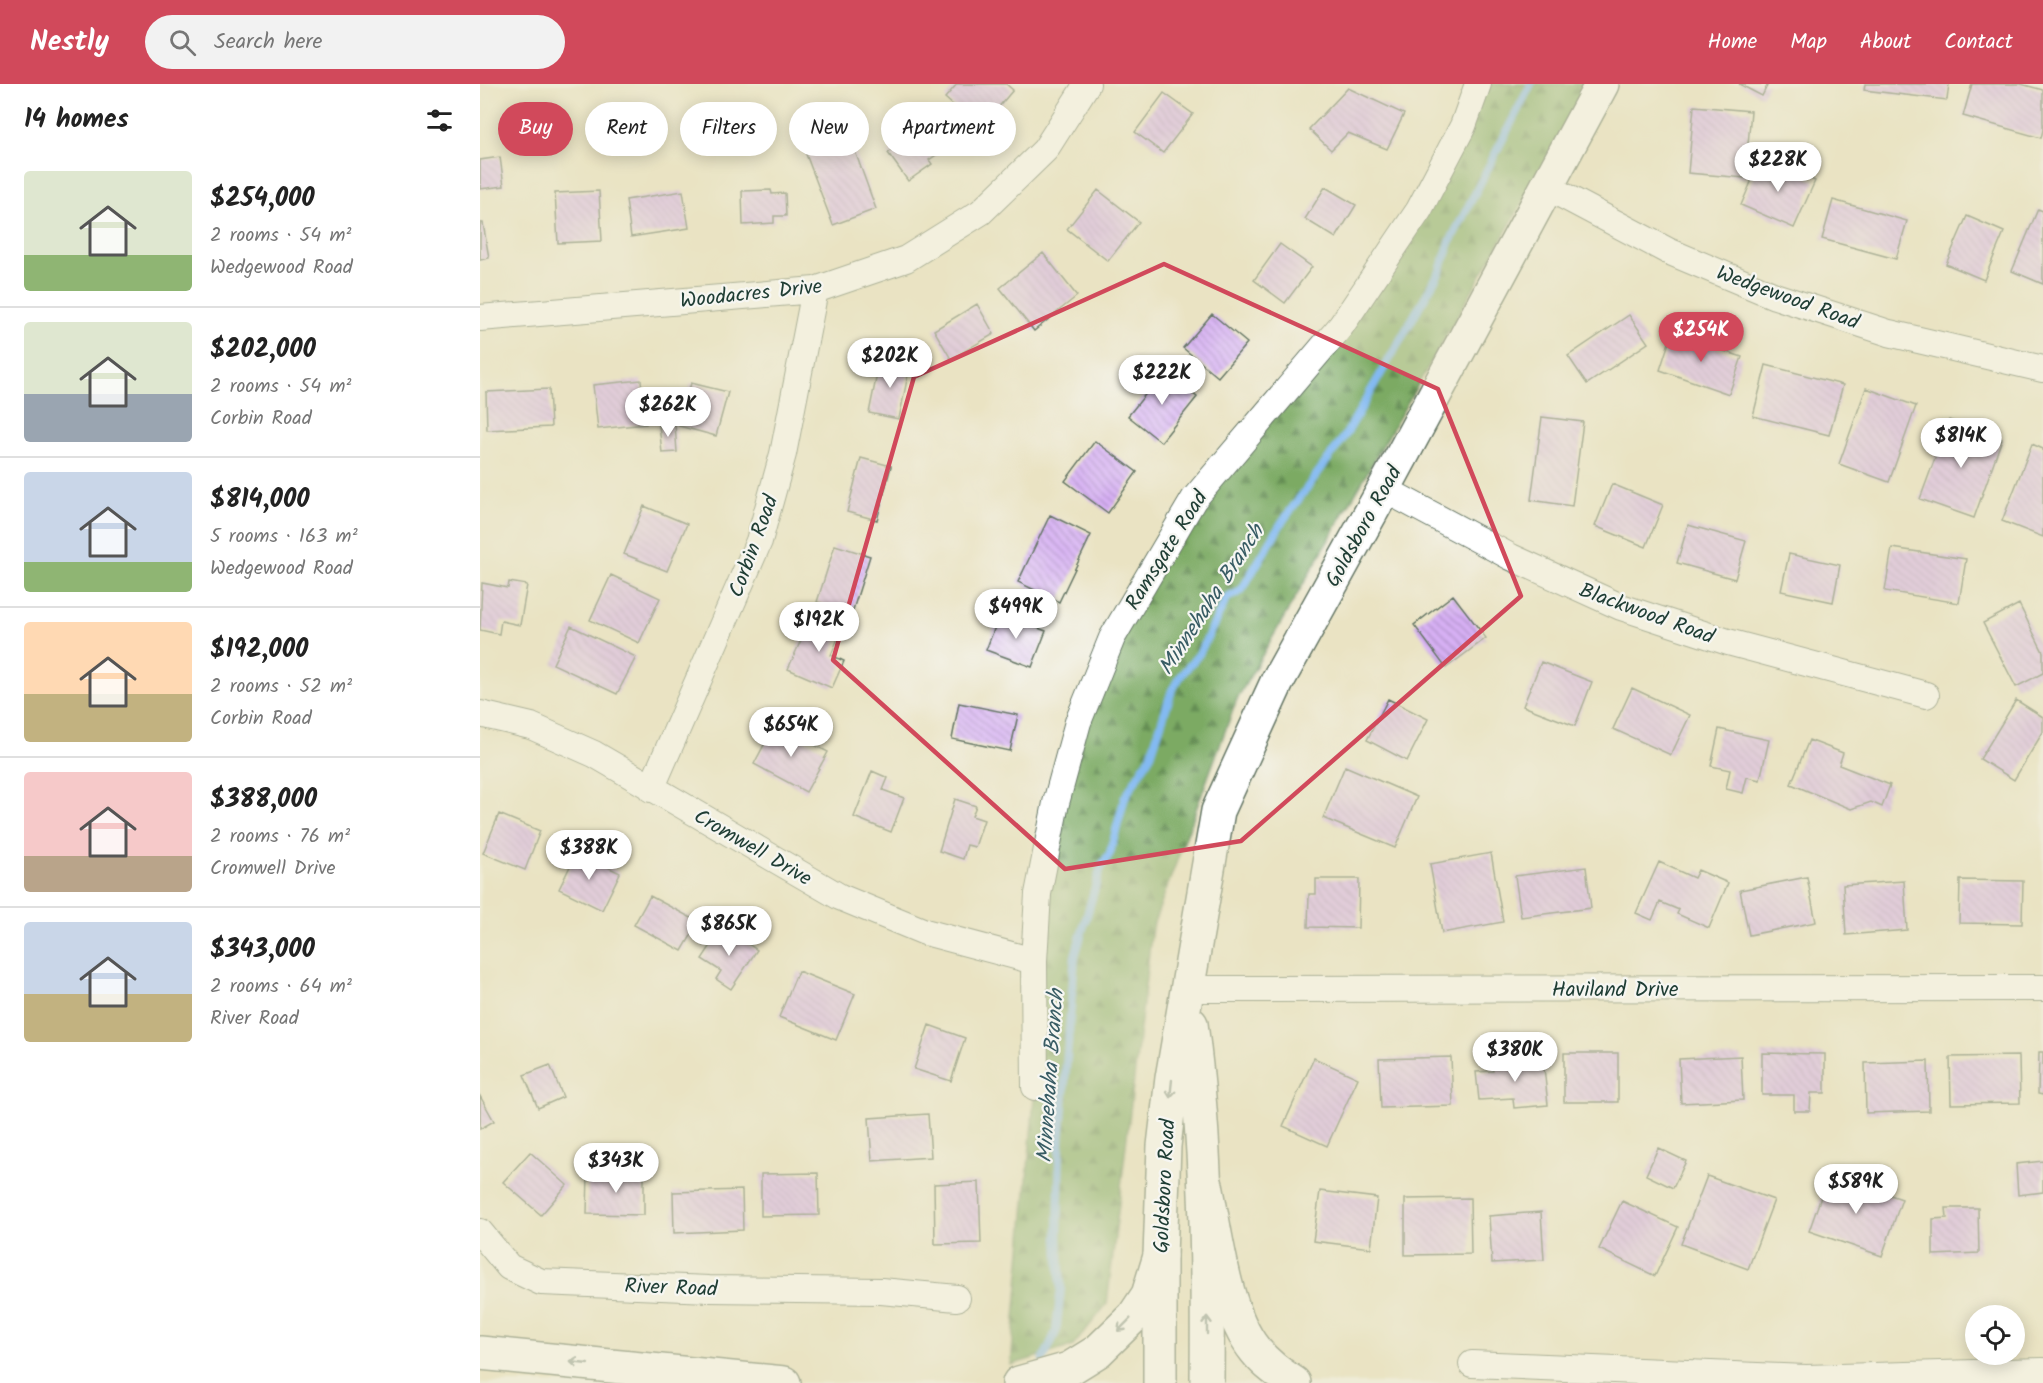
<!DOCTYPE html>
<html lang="en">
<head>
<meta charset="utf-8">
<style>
	:root { --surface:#fff; --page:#f2f2f2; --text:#222; --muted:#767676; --line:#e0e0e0; --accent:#d1495b }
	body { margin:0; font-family:Kalam,sans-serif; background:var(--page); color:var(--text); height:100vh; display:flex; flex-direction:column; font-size:22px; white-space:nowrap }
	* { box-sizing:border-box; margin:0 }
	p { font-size:20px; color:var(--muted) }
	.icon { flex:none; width:33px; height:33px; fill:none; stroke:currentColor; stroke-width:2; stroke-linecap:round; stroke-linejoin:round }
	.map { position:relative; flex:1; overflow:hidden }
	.details { display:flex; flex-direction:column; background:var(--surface); width:480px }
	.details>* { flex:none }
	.top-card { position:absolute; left:18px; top:18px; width:570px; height:54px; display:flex; gap:12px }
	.tools { position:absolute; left:1485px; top:1221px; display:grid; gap:12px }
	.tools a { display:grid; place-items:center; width:60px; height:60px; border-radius:50%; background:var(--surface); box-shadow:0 3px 15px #0003; font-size:30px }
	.price { position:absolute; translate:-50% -51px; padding:0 14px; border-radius:21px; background:#fff; color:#222; font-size:20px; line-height:39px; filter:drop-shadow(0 2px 3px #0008) }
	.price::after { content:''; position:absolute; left:50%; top:36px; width:18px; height:14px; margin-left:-9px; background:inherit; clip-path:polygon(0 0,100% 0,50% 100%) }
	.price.on { background:var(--accent); color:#fff }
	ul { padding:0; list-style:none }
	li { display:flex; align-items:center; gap:18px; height:150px; padding:0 24px }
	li+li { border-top:2px solid var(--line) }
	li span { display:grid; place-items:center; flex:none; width:168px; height:120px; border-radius:6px; color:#555 }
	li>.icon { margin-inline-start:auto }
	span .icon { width:72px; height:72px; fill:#fffc; stroke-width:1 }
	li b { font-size:26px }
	h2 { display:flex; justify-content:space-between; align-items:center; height:72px; padding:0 24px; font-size:26px }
	.pill { padding:0 21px; border-radius:27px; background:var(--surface); box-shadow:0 3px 15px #0003; font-size:21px; line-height:54px }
	.pill.on { background:var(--accent); color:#fff }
	header { display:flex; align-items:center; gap:36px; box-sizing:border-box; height:84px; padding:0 30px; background:var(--accent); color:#fff }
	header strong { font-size:28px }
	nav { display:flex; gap:33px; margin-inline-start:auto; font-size:21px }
	.search { width:420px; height:54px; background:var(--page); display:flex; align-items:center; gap:15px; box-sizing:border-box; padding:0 21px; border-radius:33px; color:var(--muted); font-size:22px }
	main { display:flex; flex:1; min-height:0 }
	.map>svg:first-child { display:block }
	.forest { fill:url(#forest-firs); stroke:#4d744c; stroke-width:1.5 }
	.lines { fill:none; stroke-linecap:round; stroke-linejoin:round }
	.stream { stroke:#83baf2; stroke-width:8 }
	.building { fill:url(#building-back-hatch) }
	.minor-casing { stroke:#676; stroke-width:28 }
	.secondary-casing { stroke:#676; stroke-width:36 }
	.primary-casing { stroke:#676; stroke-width:36 }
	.minor { stroke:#fff; stroke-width:26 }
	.secondary { stroke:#fff; stroke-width:33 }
	.primary { stroke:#fff; stroke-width:33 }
	.oneway { stroke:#8f9e9a }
	.marked { fill:none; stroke:#d1495b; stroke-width:4.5; stroke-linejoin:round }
	.labels { text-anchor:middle; stroke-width:4.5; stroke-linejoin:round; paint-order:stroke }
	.street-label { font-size:21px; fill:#1f3d34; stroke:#f6f6f2 }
	.water-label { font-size:22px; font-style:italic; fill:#385c64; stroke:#f6f6f2 }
</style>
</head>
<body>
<header>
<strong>Nestly</strong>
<div class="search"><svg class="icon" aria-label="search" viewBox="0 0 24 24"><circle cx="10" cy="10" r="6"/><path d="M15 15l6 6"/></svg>Search here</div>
<nav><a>Home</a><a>Map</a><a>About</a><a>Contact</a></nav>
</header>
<main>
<section class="details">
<h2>14 homes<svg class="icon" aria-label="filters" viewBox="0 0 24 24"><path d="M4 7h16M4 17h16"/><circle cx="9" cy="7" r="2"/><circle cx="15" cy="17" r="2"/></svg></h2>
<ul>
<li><span style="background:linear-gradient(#dfe7d0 70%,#8fb573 0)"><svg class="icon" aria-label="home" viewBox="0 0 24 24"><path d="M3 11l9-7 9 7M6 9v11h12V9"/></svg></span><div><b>$254,000</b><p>2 rooms · 54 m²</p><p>Wedgewood Road</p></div></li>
<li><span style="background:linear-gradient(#dfe7d0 60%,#9aa5b1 0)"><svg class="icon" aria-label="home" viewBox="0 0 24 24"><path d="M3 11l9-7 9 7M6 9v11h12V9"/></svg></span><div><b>$202,000</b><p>2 rooms · 54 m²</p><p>Corbin Road</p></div></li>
<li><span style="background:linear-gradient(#c9d6e8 75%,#8fb573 0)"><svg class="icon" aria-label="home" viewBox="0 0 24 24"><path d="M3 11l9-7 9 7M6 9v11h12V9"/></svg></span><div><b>$814,000</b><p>5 rooms · 163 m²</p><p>Wedgewood Road</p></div></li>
<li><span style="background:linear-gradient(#ffd9b3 60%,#c2b280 0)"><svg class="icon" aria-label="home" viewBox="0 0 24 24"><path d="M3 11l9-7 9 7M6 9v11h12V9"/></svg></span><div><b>$192,000</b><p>2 rooms · 52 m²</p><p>Corbin Road</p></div></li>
<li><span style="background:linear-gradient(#f6c9c9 70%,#b9a48a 0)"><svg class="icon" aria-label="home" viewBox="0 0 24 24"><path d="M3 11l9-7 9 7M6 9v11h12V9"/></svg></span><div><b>$388,000</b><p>2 rooms · 76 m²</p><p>Cromwell Drive</p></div></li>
<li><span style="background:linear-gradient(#c9d6e8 60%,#c2b280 0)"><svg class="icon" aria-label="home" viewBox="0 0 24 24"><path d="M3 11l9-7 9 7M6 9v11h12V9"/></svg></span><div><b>$343,000</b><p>2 rooms · 64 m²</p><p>River Road</p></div></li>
</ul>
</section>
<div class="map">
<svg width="1563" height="1299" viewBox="0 0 1563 1299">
	<defs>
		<pattern id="forest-firs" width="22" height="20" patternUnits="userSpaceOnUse" patternTransform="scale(1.5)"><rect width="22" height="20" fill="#7baa64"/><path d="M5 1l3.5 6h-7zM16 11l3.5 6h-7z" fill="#648c53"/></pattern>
		<pattern id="building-back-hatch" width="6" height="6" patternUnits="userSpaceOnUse" patternTransform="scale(1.5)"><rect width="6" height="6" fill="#d7b0f4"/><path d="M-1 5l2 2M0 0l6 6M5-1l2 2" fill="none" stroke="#ae90c6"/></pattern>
	</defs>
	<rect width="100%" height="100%" fill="#f6f6f2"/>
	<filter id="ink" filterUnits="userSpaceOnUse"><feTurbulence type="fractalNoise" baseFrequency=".0167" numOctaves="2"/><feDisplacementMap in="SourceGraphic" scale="12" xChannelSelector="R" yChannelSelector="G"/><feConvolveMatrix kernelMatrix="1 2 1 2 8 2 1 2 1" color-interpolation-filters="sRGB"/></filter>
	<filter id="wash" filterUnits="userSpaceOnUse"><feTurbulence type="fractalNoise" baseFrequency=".008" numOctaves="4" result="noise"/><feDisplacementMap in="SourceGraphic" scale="24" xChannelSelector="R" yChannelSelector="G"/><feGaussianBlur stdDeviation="1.35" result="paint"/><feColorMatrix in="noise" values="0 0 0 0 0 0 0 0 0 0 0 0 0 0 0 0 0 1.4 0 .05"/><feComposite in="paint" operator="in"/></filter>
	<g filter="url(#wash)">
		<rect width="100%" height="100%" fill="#eae3c3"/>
		<path class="forest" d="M 998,0 L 1111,0 L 757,615 L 672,844 L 627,1220 L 593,1262 L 531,1281 L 555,1003 L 554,877 L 598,638 L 714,415 L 861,242 Z"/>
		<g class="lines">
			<path class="stream" d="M 563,1276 L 576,1248 L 581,1204 L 578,1154 L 580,1058 L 595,872 L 621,783 L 630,769 L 645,713 L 671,671 L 692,606 L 702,590 L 719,570 L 747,514 L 761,507 L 802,438 L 865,352 L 960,187 L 970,158 L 1051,0"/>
		</g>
		<g id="blocks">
			<path class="building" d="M 477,0 L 526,0 L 533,6 L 500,45 L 465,14 Z
				M 1259,0 L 1288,0 L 1282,12 Z
				M 1385,0 L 1469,0 L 1467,16 L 1384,6 Z
				M 1492,0 L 1541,0 L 1563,6 L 1563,46 L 1561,54 L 1483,32 Z
				M 868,4 L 924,30 L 907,65 L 868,49 L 851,66 L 829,45 Z
				M 684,9 L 713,30 L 683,69 L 655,48 Z
				M 1214,22 L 1271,27 L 1265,94 L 1208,89 Z
				M 433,32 L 459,69 L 449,76 L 452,80 L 428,97 L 408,69 L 418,62 L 409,49 Z
				M 368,48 L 396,125 L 353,141 L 324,65 Z
				M 20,73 L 24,102 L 0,105 L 0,76 Z
				M 1282,73 L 1335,97 L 1314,144 L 1261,121 Z
				M 845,103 L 876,121 L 856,154 L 825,135 Z
				M 291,106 L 292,110 L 305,109 L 306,132 L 294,132 L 294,139 L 263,141 L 262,107 Z
				M 618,106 L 659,138 L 628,177 L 587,145 Z
				M 119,107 L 122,157 L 78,159 L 75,109 Z
				M 203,107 L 209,144 L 151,153 L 146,116 Z
				M 1353,116 L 1427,137 L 1416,175 L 1342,155 Z
				M 1558,125 L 1563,127 L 1563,200 L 1532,187 Z
				M 1487,132 L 1524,148 L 1504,196 L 1466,180 Z
				M 0,139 L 3,139 L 9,174 L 0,176 Z
				M 800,160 L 832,183 L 805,219 L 774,196 Z
				M 563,169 L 597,212 L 554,247 L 520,204 Z
				M 497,220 L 514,250 L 471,275 L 454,246 Z
				M 732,230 L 767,259 L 738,293 L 703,264 Z
				M 1149,231 L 1168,259 L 1107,300 L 1088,272 Z
				M 1192,249 L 1262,273 L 1249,310 L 1180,286 Z
				M 400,275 L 430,281 L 419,335 L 389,329 Z
				M 1286,281 L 1363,301 L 1349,351 L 1273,332 Z
				M 684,287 L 717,313 L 681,358 L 648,332 Z
				M 161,296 L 166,340 L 118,345 L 113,301 Z
				M 211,299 L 248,308 L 236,352 L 199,342 Z
				M 1386,304 L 1436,322 L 1409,398 L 1359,380 Z
				M 69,305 L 71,343 L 7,346 L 6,308 Z
				M 1062,333 L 1103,338 L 1092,422 L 1051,416 Z
				M 1469,336 L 1522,355 L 1494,434 L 1440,415 Z
				M 195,340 L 197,368 L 182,369 L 179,341 Z
				M 615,357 L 657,388 L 628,429 L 585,397 Z
				M 1552,360 L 1563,365 L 1563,453 L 1522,437 Z
				M 381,374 L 411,382 L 397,436 L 367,428 Z
				M 1132,400 L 1183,421 L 1166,463 L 1115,442 Z
				M 164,422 L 207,440 L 187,487 L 144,470 Z
				M 570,431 L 611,451 L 579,518 L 538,498 Z
				M 1208,441 L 1266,457 L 1255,495 L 1197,479 Z
				M 355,461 L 390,472 L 372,529 L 337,518 Z
				M 1412,464 L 1486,475 L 1479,519 L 1405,507 Z
				M 1309,470 L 1360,481 L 1353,518 L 1301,507 Z
				M 131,491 L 180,514 L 159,559 L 110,536 Z
				M 29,498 L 47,501 L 40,541 L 21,537 L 19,550 L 0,546 L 2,499 L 28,504 Z
				M 973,511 L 1006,554 L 966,584 L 934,541 Z
				M 1539,520 L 1563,568 L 1563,589 L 1536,603 L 1503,539 Z
				M 520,530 L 566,547 L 552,583 L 506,566 Z
				M 337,532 L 363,543 L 351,571 L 364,577 L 352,604 L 308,585 L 326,545 L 330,547 Z
				M 91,542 L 156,573 L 137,610 L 73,580 Z
				M 1061,578 L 1112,598 L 1095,642 L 1043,622 Z
				M 1152,604 L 1210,631 L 1191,671 L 1133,645 Z
				M 908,615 L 948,635 L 927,677 L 887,656 Z
				M 1536,616 L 1563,633 L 1563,648 L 1534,696 L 1500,675 Z
				M 479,619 L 538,631 L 530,667 L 472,655 Z
				M 295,640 L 348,668 L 326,708 L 274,680 Z
				M 1239,645 L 1289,656 L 1280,696 L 1267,693 L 1263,709 L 1246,705 L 1250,686 L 1231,682 Z
				M 1329,656 L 1363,669 L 1359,681 L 1410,701 L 1402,723 L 1391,718 L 1371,725 L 1311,700 Z
				M 865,682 L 937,713 L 915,764 L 843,734 Z
				M 392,687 L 408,694 L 403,706 L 424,714 L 411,748 L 374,733 Z
				M 475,715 L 496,722 L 492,732 L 504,736 L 495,763 L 487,761 L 483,775 L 459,767 Z
				M 19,730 L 60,747 L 45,786 L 3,769 Z
				M 97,768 L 140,789 L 122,826 L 79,805 Z
				M 1011,769 L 1023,838 L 962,849 L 950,780 Z
				M 1179,778 L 1214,794 L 1218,786 L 1248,799 L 1229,844 L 1197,830 L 1199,826 L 1180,818 L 1172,836 L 1156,829 Z
				M 1106,783 L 1111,824 L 1041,833 L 1035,792 Z
				M 1327,793 L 1336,838 L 1269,851 L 1260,806 Z
				M 836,795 L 879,795 L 878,844 L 828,843 L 829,810 L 836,810 Z
				M 1480,796 L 1543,797 L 1542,840 L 1479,839 Z
				M 1424,797 L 1427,846 L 1366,851 L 1363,801 Z
				M 170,812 L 219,838 L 202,867 L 154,841 Z
				M 243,843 L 277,866 L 251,905 L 236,895 L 241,887 L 222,875 Z
				M 318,887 L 375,910 L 356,956 L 299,933 Z
				M 449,941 L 485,954 L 471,997 L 434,985 Z
				M 1559,968 L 1563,968 L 1563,1011 L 1558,1010 Z
				M 1084,969 L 1138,969 L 1138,1018 L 1084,1018 Z
				M 1282,969 L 1345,970 L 1345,1009 L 1331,1009 L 1330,1027 L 1314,1027 L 1314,1011 L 1282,1011 Z
				M 1261,972 L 1263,1016 L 1201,1019 L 1199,975 Z
				M 1539,972 L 1540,1019 L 1471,1020 L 1470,973 Z
				M 971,973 L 973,1022 L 901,1024 L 899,975 Z
				M 834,974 L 878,994 L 847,1062 L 803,1042 Z
				M 1063,974 L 1068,1021 L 1034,1024 L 1033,1014 L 999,1016 L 996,988 L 1013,987 L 1012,982 L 1034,980 L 1034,977 Z
				M 1448,977 L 1449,1027 L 1386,1029 L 1385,979 Z
				M 70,981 L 83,1013 L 58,1024 L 44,991 Z
				M 0,1012 L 14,1037 L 0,1045 Z
				M 448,1030 L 451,1073 L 392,1077 L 389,1034 Z
				M 1178,1064 L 1206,1077 L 1193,1104 L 1166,1091 Z
				M 50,1068 L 87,1101 L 61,1131 L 23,1098 Z
				M 1563,1077 L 1563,1108 L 1538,1111 L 1536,1080 Z
				M 108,1089 L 164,1090 L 164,1131 L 107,1130 Z
				M 338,1089 L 339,1131 L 281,1132 L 281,1090 Z
				M 1349,1090 L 1422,1115 L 1402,1172 L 1329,1147 Z
				M 1227,1092 L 1294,1116 L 1268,1185 L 1201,1160 Z
				M 499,1098 L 501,1159 L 455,1160 L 454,1100 Z
				M 262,1106 L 263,1146 L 194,1149 L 193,1108 Z
				M 840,1107 L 897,1114 L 891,1164 L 833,1157 Z
				M 990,1114 L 991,1170 L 925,1171 L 925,1115 Z
				M 1142,1117 L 1198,1143 L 1175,1192 L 1119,1165 Z
				M 1466,1124 L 1498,1124 L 1499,1169 L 1453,1171 L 1453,1135 L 1467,1134 Z
				M 1061,1128 L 1064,1176 L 1012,1179 L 1009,1132 Z"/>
		</g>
	</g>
	<g filter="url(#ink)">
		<use href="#blocks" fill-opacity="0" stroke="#676" stroke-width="1.5"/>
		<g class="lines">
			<defs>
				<path id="minor" d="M 1067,103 L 1188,167 L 1295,212 L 1409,249 L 1563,285
					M 0,234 L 335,206 L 426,175 L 501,128 L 565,66 L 607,0
					M 904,405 L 1031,473 L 1141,523 L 1248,558 L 1446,611
					M 0,630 L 51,642 L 114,670 L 360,813 L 445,848 L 554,877
					M 171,705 L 279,457 L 303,370 L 335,206
					M 706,905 L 1563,904
					M 555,1003 L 554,877 L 558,810 L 576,719 L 598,638 L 632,554 L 714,415 L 861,242 L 939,126 L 983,42 L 998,0
					M 0,1148 L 29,1183 L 61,1198 L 229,1205 L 401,1207 L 477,1214
					M 992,1280 L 1326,1294 L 1563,1287"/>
				<path id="secondary" d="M 711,940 C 727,1059 728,1179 727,1299
					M 680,1299 L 680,1172 L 684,1062 L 692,994 L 738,727 L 797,598 L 904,405 L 1122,0"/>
				<path id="primary" d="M 726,1101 C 736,1149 744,1228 775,1266 C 786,1280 799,1289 814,1299
					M 0,1269 L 304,1299
					M 539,1299 L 589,1285 L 618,1267 L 654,1232 L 668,1211 L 680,1172"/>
			</defs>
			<use href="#minor" class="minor-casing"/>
			<use href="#secondary" class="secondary-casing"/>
			<use href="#primary" class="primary-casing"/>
			<use href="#minor" class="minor"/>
			<use href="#secondary" class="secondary"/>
			<use href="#primary" class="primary"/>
		</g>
		<defs><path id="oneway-shaft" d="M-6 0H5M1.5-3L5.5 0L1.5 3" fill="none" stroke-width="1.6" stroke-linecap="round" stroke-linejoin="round" transform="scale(1.5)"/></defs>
		<g class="oneway">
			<use href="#oneway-shaft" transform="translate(691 1005) rotate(96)"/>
			<use href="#oneway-shaft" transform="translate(644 1241) rotate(135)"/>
			<use href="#oneway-shaft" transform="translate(727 1241) rotate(-90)"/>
			<use href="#oneway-shaft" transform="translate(99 1279) rotate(-174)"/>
		</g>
	</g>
	<path d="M0 0H1563V1299H0ZM 684,180 L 958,305 L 1041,512 L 761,757 L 585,785 L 353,576 L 434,293 Z" fill="#eae3c3" fill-opacity=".55" fill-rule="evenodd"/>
	<path class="marked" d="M 684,180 L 958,305 L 1041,512 L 761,757 L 585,785 L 353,576 L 434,293 Z"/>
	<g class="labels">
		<g class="street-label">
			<text transform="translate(271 209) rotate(-6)" y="7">Woodacres Drive</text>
			<text transform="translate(1308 213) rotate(20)" y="7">Wedgewood Road</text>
			<text transform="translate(883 442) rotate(-61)" y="7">Goldsboro Road</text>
			<text transform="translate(273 462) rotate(-70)" y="7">Corbin Road</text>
			<text transform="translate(686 466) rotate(-58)" y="7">Ramsgate Road</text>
			<text transform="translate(1167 529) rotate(20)" y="7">Blackwood Road</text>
			<text transform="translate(273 763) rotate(30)" y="7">Cromwell Drive</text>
			<text x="1135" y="912">Haviland Drive</text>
			<text transform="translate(684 1102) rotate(-87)" y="7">Goldsboro Road</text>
			<text transform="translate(191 1203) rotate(2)" y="7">River Road</text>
		</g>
		<g class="water-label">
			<text transform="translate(730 515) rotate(-57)" y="8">Minnehaha Branch</text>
			<text transform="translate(569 992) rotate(-86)" y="8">Minnehaha Branch</text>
		</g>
	</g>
</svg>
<div class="tools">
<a><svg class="icon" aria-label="locate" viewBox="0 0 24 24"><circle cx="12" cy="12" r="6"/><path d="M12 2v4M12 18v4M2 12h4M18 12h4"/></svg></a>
</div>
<b class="price" style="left:1298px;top:109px">$228K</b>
<b class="price on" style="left:1221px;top:279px">$254K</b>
<b class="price" style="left:410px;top:305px">$202K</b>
<b class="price" style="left:682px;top:322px">$222K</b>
<b class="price" style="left:188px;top:354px">$262K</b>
<b class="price" style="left:1481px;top:385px">$814K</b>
<b class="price" style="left:536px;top:556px">$499K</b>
<b class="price" style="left:339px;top:569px">$192K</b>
<b class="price" style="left:311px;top:674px">$654K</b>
<b class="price" style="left:109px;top:797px">$388K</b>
<b class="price" style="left:249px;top:873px">$865K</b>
<b class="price" style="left:1035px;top:999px">$380K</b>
<b class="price" style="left:136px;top:1110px">$343K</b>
<b class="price" style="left:1376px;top:1131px">$589K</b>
<div class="top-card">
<a class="pill on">Buy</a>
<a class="pill">Rent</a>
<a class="pill">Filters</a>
<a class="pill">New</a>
<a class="pill">Apartment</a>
</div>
</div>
</main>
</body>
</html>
